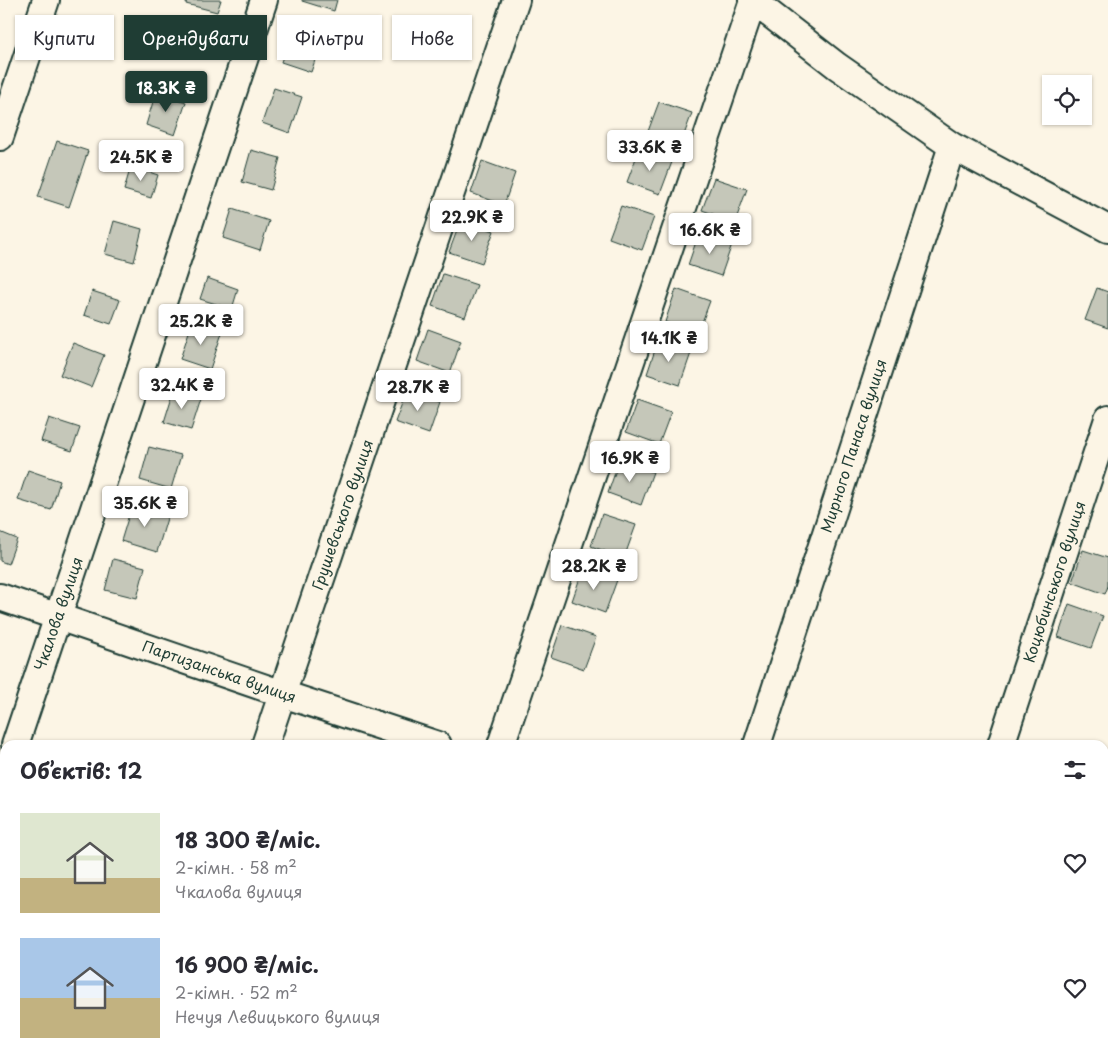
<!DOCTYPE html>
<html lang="uk">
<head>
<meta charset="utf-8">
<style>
	:root { --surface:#fff; --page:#f2f2f3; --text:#2b2b33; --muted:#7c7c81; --accent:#1f3d34 }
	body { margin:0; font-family:"Playpen Sans",sans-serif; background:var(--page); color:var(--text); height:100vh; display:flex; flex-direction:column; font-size:19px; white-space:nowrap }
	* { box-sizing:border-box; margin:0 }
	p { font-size:16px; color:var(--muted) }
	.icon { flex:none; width:28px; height:28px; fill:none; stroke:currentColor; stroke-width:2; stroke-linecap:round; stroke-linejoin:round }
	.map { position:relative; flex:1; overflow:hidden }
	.drawer { position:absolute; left:0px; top:740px; width:1109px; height:321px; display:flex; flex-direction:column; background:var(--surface); border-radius:15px 15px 0 0; box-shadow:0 1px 4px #0004 }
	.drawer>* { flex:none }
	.banner { position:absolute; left:15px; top:15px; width:500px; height:45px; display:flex; gap:10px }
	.fabs { position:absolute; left:1042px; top:75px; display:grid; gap:10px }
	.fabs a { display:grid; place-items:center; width:50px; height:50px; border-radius:0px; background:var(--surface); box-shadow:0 1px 4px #0004; font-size:25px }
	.price { position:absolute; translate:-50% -42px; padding:0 11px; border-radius:5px; background:#fff; color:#222; font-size:16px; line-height:32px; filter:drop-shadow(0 1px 2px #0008) }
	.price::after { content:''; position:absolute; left:50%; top:30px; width:15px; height:11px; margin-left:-8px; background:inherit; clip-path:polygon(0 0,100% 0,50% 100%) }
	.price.active { background:var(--accent); color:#fff }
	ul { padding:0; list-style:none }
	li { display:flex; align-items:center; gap:15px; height:125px; padding:0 20px }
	li span { display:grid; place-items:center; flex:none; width:140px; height:100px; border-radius:0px; color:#555 }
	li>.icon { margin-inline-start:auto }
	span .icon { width:60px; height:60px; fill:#fffc; stroke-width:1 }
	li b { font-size:21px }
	h2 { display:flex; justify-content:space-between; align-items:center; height:60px; padding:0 20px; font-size:21px }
	.pill { padding:0 18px; border-radius:0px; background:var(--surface); box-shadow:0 1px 4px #0004; font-size:18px; line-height:45px }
	.pill.active { background:var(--accent); color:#fff }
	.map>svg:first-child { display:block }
	.building { fill:#c5c7b9; stroke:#1f3d34 }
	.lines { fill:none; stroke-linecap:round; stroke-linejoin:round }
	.minor-casing { stroke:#1f3d34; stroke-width:30 }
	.minor { stroke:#fcf5e5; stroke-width:26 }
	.labels { text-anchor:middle; stroke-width:4; stroke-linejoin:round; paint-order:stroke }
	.street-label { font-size:15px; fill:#1f3d34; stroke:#fcf5e5 }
</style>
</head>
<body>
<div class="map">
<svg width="1108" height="1061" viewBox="0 0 1108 1061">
	<rect width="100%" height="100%" fill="#fcf5e5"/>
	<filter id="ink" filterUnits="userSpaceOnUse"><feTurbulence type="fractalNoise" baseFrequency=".02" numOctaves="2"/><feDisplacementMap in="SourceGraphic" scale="10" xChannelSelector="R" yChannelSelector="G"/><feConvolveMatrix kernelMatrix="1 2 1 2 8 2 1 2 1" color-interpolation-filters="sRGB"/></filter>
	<g filter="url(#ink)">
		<path class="building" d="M 187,0 L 221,0 L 217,12 L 186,4 Z
			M 302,0 L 337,0 L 334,11 L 302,1 Z
			M 292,30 L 322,40 L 311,72 L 281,62 Z
			M 274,88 L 302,97 L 290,133 L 262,123 Z
			M 156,92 L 186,102 L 175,135 L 146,125 Z
			M 659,102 L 692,113 L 680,146 L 647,134 Z
			M 57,141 L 88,151 L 69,207 L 38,197 Z
			M 251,150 L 280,158 L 271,190 L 242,182 Z
			M 639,150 L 672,162 L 660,194 L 627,182 Z
			M 482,161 L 515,173 L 504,205 L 471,193 Z
			M 131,166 L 158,175 L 151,198 L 124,190 Z
			M 714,178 L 747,189 L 735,222 L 702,210 Z
			M 621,206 L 654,217 L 642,250 L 609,238 Z
			M 232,209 L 269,221 L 260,250 L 223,238 Z
			M 461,220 L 494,231 L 482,263 L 449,252 Z
			M 114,221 L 142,229 L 134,262 L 105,254 Z
			M 699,233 L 732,244 L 721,276 L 688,265 Z
			M 443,274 L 477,285 L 465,317 L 432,306 Z
			M 207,278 L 238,289 L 232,309 L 200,299 Z
			M 1097,288 L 1108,292 L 1108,328 L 1085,320 Z
			M 676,289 L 710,301 L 698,333 L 665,322 Z
			M 92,291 L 120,300 L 111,324 L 84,315 Z
			M 192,323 L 222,333 L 210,369 L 180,359 Z
			M 428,329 L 461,341 L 450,373 L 417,361 Z
			M 658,341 L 691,353 L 680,385 L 647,374 Z
			M 73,343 L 104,355 L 91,387 L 60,375 Z
			M 174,390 L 201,399 L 191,430 L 164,422 Z
			M 407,390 L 440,402 L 429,434 L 395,422 Z
			M 637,400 L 671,412 L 659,444 L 626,432 Z
			M 49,418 L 80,428 L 72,451 L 41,441 Z
			M 149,447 L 181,455 L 171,489 L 140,480 Z
			M 619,461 L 653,472 L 641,505 L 608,493 Z
			M 28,470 L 60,481 L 51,510 L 18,500 Z
			M 132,505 L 168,515 L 157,552 L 121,541 Z
			M 602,514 L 636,525 L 624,558 L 591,546 Z
			M 0,532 L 17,539 L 8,564 L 0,561 Z
			M 1083,550 L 1108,558 L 1108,586 L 1105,594 L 1072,582 Z
			M 113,559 L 145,567 L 137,598 L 105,590 Z
			M 583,569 L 617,580 L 605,613 L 572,601 Z
			M 1069,604 L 1103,616 L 1091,648 L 1058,637 Z
			M 562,625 L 596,637 L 584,669 L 551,657 Z
			M 186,1056 L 212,1056 L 222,1060 L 185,1061 Z
			M 420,1056 L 453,1056 L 457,1058 L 456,1061 L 419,1061 Z
			M 919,1056 L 957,1056 L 955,1061 L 918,1061 Z"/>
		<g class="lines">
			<defs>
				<path id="minor" d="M 752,0 L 837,66 L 952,146 L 1108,229
					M 0,137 L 46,0
					M 0,597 L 283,694 L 438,745
					M 15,745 L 264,0
					M 265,745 L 516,0
					M 501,745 L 753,1
					M 757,745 L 952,146
					M 1001,745 L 1108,419
					M 0,790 L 5,775
					M 1104,964 L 1108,966
					M 157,1061 L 159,1056
					M 394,1061 L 396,1056
					M 651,1061 L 653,1056
					M 897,1061 L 899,1056"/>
			</defs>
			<use href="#minor" class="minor-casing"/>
			<use href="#minor" class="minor"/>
		</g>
	</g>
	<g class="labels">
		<g class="street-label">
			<text transform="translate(854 446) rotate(-72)" y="5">Мирного Панаса вулиця</text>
			<text transform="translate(343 515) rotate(-71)" y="5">Грушевського вулиця</text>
			<text transform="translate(1055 582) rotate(-72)" y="5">Коцюбинського вулиця</text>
			<text transform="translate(59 614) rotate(-71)" y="5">Чкалова вулиця</text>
			<text transform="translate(219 672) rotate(19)" y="5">Партизанська вулиця</text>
		</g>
	</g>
</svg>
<div class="fabs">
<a><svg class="icon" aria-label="locate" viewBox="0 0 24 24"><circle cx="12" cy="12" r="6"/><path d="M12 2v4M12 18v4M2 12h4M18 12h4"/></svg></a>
</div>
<b class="price active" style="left:166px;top:113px">18.3K ₴</b>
<b class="price" style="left:650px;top:172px">33.6K ₴</b>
<b class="price" style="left:141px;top:182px">24.5K ₴</b>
<b class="price" style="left:472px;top:242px">22.9K ₴</b>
<b class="price" style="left:710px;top:255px">16.6K ₴</b>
<b class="price" style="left:201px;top:346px">25.2K ₴</b>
<b class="price" style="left:669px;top:363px">14.1K ₴</b>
<b class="price" style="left:182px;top:410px">32.4K ₴</b>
<b class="price" style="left:418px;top:412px">28.7K ₴</b>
<b class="price" style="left:630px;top:483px">16.9K ₴</b>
<b class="price" style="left:145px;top:528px">35.6K ₴</b>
<b class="price" style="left:594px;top:591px">28.2K ₴</b>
<div class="banner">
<a class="pill">Купити</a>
<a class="pill active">Орендувати</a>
<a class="pill">Фільтри</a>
<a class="pill">Нове</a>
</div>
<section class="drawer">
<h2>Об’єктів: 12<svg class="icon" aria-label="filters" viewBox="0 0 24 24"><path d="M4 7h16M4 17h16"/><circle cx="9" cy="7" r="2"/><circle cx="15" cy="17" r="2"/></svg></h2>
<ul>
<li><span style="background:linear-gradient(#dfe7d0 65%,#c2b280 0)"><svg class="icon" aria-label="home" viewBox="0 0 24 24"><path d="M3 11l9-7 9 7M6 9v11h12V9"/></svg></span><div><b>18 300 ₴/міс.</b><p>2-кімн. · 58 m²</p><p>Чкалова вулиця</p></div><svg class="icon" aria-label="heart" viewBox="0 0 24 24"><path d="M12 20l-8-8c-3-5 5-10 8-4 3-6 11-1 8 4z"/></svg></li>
<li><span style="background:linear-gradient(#a9c7e8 60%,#c2b280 0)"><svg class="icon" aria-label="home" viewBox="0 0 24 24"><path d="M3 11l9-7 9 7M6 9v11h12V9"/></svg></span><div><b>16 900 ₴/міс.</b><p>2-кімн. · 52 m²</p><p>Нечуя Левицького вулиця</p></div><svg class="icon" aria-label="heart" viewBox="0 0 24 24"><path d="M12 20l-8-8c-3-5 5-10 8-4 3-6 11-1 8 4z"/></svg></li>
</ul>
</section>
</div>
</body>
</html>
